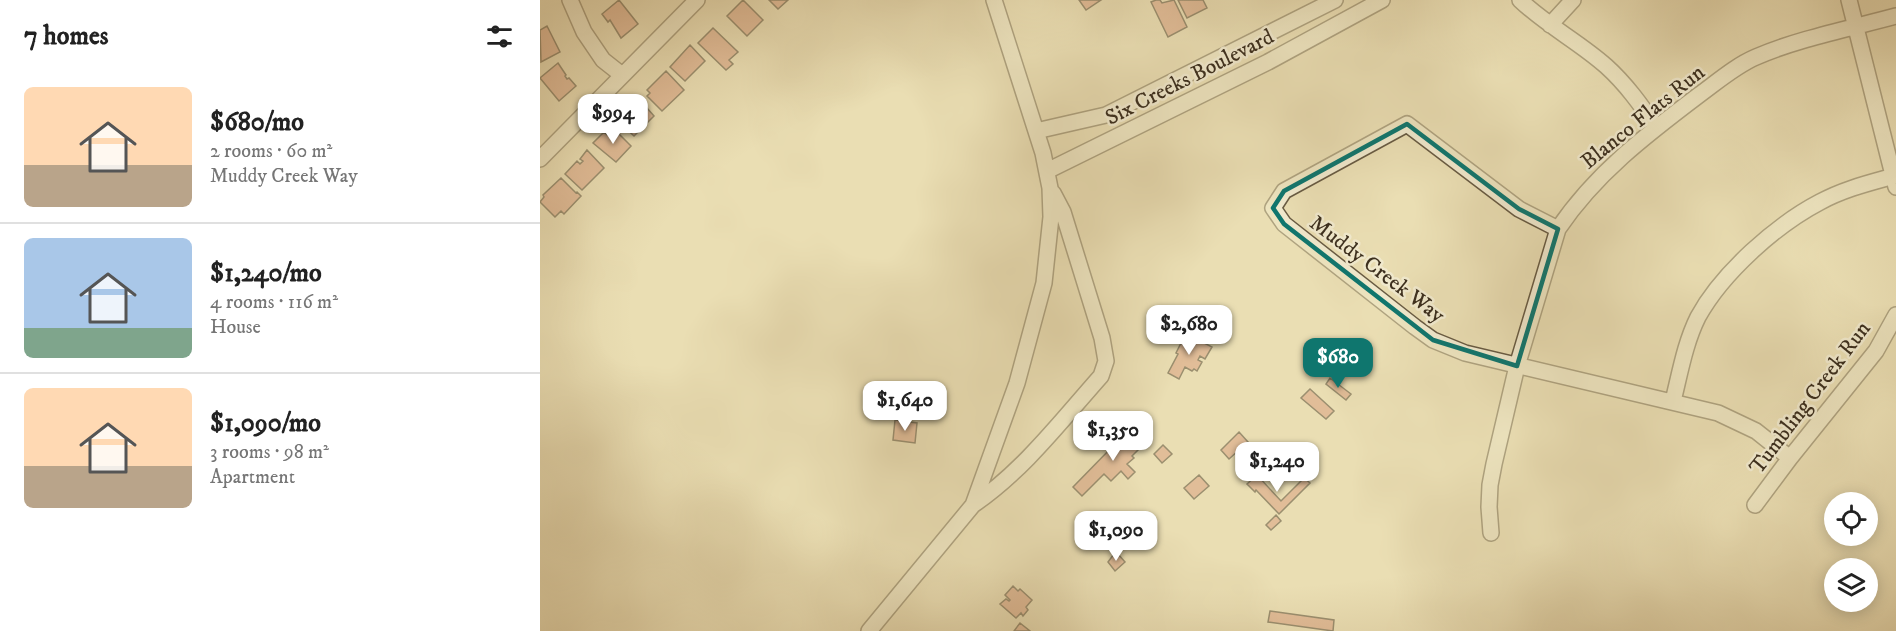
<!DOCTYPE html>
<html lang="en">
<head>
<meta charset="utf-8">
<style>
	:root { --surface:#fff; --page:#f6f6f6; --text:#222; --muted:#767676; --line:#e0e0e0; --accent:#0f766e }
	body { margin:0; font-family:"IM FELL DW Pica",serif; background:var(--page); color:var(--text); height:100vh; display:flex; flex-direction:column; font-size:22px; white-space:nowrap }
	* { box-sizing:border-box; margin:0 }
	p { font-size:20px; color:var(--muted) }
	.icon { flex:none; width:33px; height:33px; fill:none; stroke:currentColor; stroke-width:2; stroke-linecap:round; stroke-linejoin:round }
	.map { position:relative; flex:1; overflow:hidden }
	.panel { display:flex; flex-direction:column; background:var(--surface); width:540px }
	.panel>* { flex:none }
	.controls { position:absolute; left:1284px; top:492px; display:grid; gap:12px }
	.controls a { display:grid; place-items:center; width:54px; height:54px; border-radius:50%; background:var(--surface); box-shadow:0 3px 15px #0003; font-size:30px }
	.price { position:absolute; translate:-50% -51px; padding:0 14px; border-radius:12px; background:#fff; color:#222; font-size:20px; line-height:39px; filter:drop-shadow(0 2px 3px #0008) }
	.price::after { content:''; position:absolute; left:50%; top:36px; width:18px; height:14px; margin-left:-9px; background:inherit; clip-path:polygon(0 0,100% 0,50% 100%) }
	.price.on { background:var(--accent); color:#fff }
	ul { padding:0; list-style:none }
	li { display:flex; align-items:center; gap:18px; height:150px; padding:0 24px }
	li+li { border-top:2px solid var(--line) }
	li span { display:grid; place-items:center; flex:none; width:168px; height:120px; border-radius:9px; color:#555 }
	li>.icon { margin-inline-start:auto }
	span .icon { width:72px; height:72px; fill:#fffc; stroke-width:1 }
	li b { font-size:26px }
	h2 { display:flex; justify-content:space-between; align-items:center; height:72px; padding:0 24px; font-size:26px }
	main { display:flex; flex:1; min-height:0 }
	.map>svg:first-child { display:block }
	.building { fill:#d79478; stroke:#3c2f1e; stroke-width:1.5 }
	.lines { fill:none; stroke-linecap:round; stroke-linejoin:round }
	.minor-casing { stroke:#685b43; stroke-width:18 }
	.minor { stroke:#f1eace; stroke-width:15 }
	.marked { fill:none; stroke:#0f766e; stroke-width:4.5; stroke-linejoin:round }
	.labels { text-anchor:middle; stroke-width:5; stroke-linejoin:round; paint-order:stroke }
	.street-label { font-size:22px; fill:#3c2f1e; stroke:#f1eace }
</style>
</head>
<body>
<main>
<section class="panel">
<h2>7 homes<svg class="icon" aria-label="filters" viewBox="0 0 24 24"><path d="M4 7h16M4 17h16"/><circle cx="9" cy="7" r="2"/><circle cx="15" cy="17" r="2"/></svg></h2>
<ul>
<li><span style="background:linear-gradient(#ffd9b3 65%,#b9a48a 0)"><svg class="icon" aria-label="home" viewBox="0 0 24 24"><path d="M3 11l9-7 9 7M6 9v11h12V9"/></svg></span><div><b>$680/mo</b><p>2 rooms · 60 m²</p><p>Muddy Creek Way</p></div></li>
<li><span style="background:linear-gradient(#a9c7e8 75%,#7fa58c 0)"><svg class="icon" aria-label="home" viewBox="0 0 24 24"><path d="M3 11l9-7 9 7M6 9v11h12V9"/></svg></span><div><b>$1,240/mo</b><p>4 rooms · 116 m²</p><p>House</p></div></li>
<li><span style="background:linear-gradient(#ffd9b3 65%,#b9a48a 0)"><svg class="icon" aria-label="home" viewBox="0 0 24 24"><path d="M3 11l9-7 9 7M6 9v11h12V9"/></svg></span><div><b>$1,090/mo</b><p>3 rooms · 98 m²</p><p>Apartment</p></div></li>
</ul>
</section>
<div class="map">
<svg width="1356" height="631" viewBox="0 0 1356 631">
	<rect width="100%" height="100%" fill="#eadeb3"/>
	<filter id="stains"><feTurbulence type="fractalNoise" baseFrequency=".00333" numOctaves="4"/><feColorMatrix values="0 0 0 0 .2 0 0 0 0 .09 0 0 0 0 .02 0 0 0 .5 -.17"/></filter>
	<radialGradient id="worn" r=".72"><stop offset=".6" stop-color="#630" stop-opacity="0"/><stop offset="1" stop-color="#630" stop-opacity=".3"/></radialGradient>
	<path class="building" d="M 79,0 L 98,24 L 81,38 L 70,20 L 68,22 L 62,14 Z
		M 203,0 L 223,20 L 207,36 L 187,16 Z
		M 229,0 L 248,0 L 238,9 Z
		M 539,0 L 561,0 L 546,10 Z
		M 616,0 L 620,0 L 622,3 L 634,0 L 647,27 L 628,37 L 611,2 Z
		M 638,0 L 663,0 L 667,8 L 647,18 Z
		M 7,26 L 20,52 L 1,62 L 0,30 Z
		M 173,28 L 198,52 L 189,60 L 193,64 L 186,70 L 158,43 Z
		M 150,45 L 165,61 L 145,81 L 130,67 Z
		M 18,63 L 26,75 L 25,76 L 27,79 L 29,78 L 36,86 L 19,101 L 0,78 Z
		M 126,71 L 144,90 L 122,111 L 107,96 L 110,93 L 107,90 Z
		M 99,99 L 114,116 L 94,136 L 78,121 Z
		M 73,128 L 91,146 L 76,162 L 53,143 L 64,132 L 67,135 Z
		M 47,150 L 64,168 L 42,190 L 25,174 L 37,161 L 40,164 L 43,161 L 40,159 Z
		M 21,178 L 36,193 L 37,192 L 41,196 L 24,214 L 21,211 L 15,217 L 0,202 L 4,197 L 3,195 Z
		M 649,335 L 672,347 L 665,359 L 660,356 L 658,360 L 662,362 L 657,371 L 654,369 L 652,371 L 645,367 L 639,379 L 628,373 L 638,354 L 636,353 L 641,343 L 644,345 Z
		M 790,378 L 811,394 L 806,400 L 786,384 Z
		M 770,389 L 794,411 L 786,419 L 761,398 Z
		M 355,420 L 377,423 L 375,443 L 353,440 Z
		M 596,428 L 608,440 L 592,456 L 594,458 L 587,464 L 595,472 L 588,479 L 581,471 L 571,481 L 564,474 L 542,496 L 533,487 L 577,442 L 579,445 Z
		M 699,432 L 708,442 L 689,459 L 681,450 Z
		M 623,445 L 632,454 L 622,463 L 614,454 Z
		M 659,475 L 669,486 L 654,499 L 644,488 Z
		M 717,475 L 741,501 L 764,478 L 770,483 L 739,514 L 716,490 L 715,492 L 707,484 Z
		M 736,515 L 741,521 L 731,530 L 726,525 Z
		M 574,554 L 576,556 L 578,554 L 585,562 L 575,571 L 568,562 Z
		M 473,586 L 478,591 L 480,589 L 492,600 L 486,607 L 488,610 L 483,616 L 481,613 L 476,618 L 460,604 L 466,599 L 469,601 L 470,600 L 465,595 Z
		M 730,611 L 794,620 L 793,631 L 728,622 Z
		M 480,623 L 490,631 L 474,631 Z"/>
	<g class="lines">
		<defs>
			<path id="minor" d="M 30,0 L 44,32 L 63,60 L 82,75
				M 980,0 C 1006,25 1039,42 1066,66 C 1086,84 1101,105 1116,127
				M 1309,0 L 1356,187
				M 1010,25 L 1033,0
				M 496,131 L 566,115 L 795,0
				M 0,159 L 157,0
				M 507,171 L 728,62 L 842,0
				M 1018,229 L 979,209 L 867,124 L 744,191 L 733,208 L 744,224 L 875,327 L 893,340 L 925,353 L 1178,413 L 1216,431 L 1250,458
				M 1133,401 C 1140,373 1145,343 1158,317 C 1182,273 1236,225 1280,202 C 1304,189 1329,183 1354,176
				M 433,505 C 483,471 521,421 561,376 L 566,361 L 562,338 L 523,212 L 513,193
				M 1215,505 L 1250,458 L 1336,351 L 1356,315
				M 951,533 L 949,507 L 950,485 L 954,464 L 977,366 L 1018,229 C 1055,174 1106,135 1159,95 C 1177,82 1195,66 1216,57 C 1257,39 1312,28 1356,16
				M 329,631 L 433,505 L 477,383 L 504,283 L 511,217 L 510,188 L 503,153 L 454,0"/>
		</defs>
		<use href="#minor" class="minor-casing"/>
		<use href="#minor" class="minor"/>
	</g>
	<path d="M0 0H1356V631H0ZM 867,124 L 979,209 L 1018,229 L 977,366 L 893,340 L 744,224 L 733,208 L 744,191 Z" fill="#eadeb3" fill-opacity=".55" fill-rule="evenodd"/>
	<path class="marked" d="M 867,124 L 979,209 L 1018,229 L 977,366 L 893,340 L 744,224 L 733,208 L 744,191 Z"/>
	<g class="labels">
		<g class="street-label">
			<text transform="translate(649 76) rotate(-27)" y="8">Six Creeks Boulevard</text>
			<text transform="translate(1102 116) rotate(-39)" y="8">Blanco Flats Run</text>
			<text transform="translate(838 268) rotate(37)" y="8">Muddy Creek Way</text>
			<text transform="translate(1269 397) rotate(-53)" y="8">Tumbling Creek Run</text>
		</g>
	</g>
	<rect width="100%" height="100%" filter="url(#stains)"/>
	<rect width="100%" height="100%" fill="url(#worn)"/>
</svg>
<div class="controls">
<a><svg class="icon" aria-label="locate" viewBox="0 0 24 24"><circle cx="12" cy="12" r="6"/><path d="M12 2v4M12 18v4M2 12h4M18 12h4"/></svg></a>
<a><svg class="icon" aria-label="layers" viewBox="0 0 24 24"><path d="M12 4l9 5-9 5-9-5zM3 14l9 5 9-5"/></svg></a>
</div>
<b class="price" style="left:73px;top:145px">$994</b>
<b class="price" style="left:649px;top:356px">$2,680</b>
<b class="price on" style="left:798px;top:389px">$680</b>
<b class="price" style="left:365px;top:432px">$1,640</b>
<b class="price" style="left:573px;top:462px">$1,350</b>
<b class="price" style="left:737px;top:493px">$1,240</b>
<b class="price" style="left:576px;top:562px">$1,090</b>
</div>
</main>
</body>
</html>
